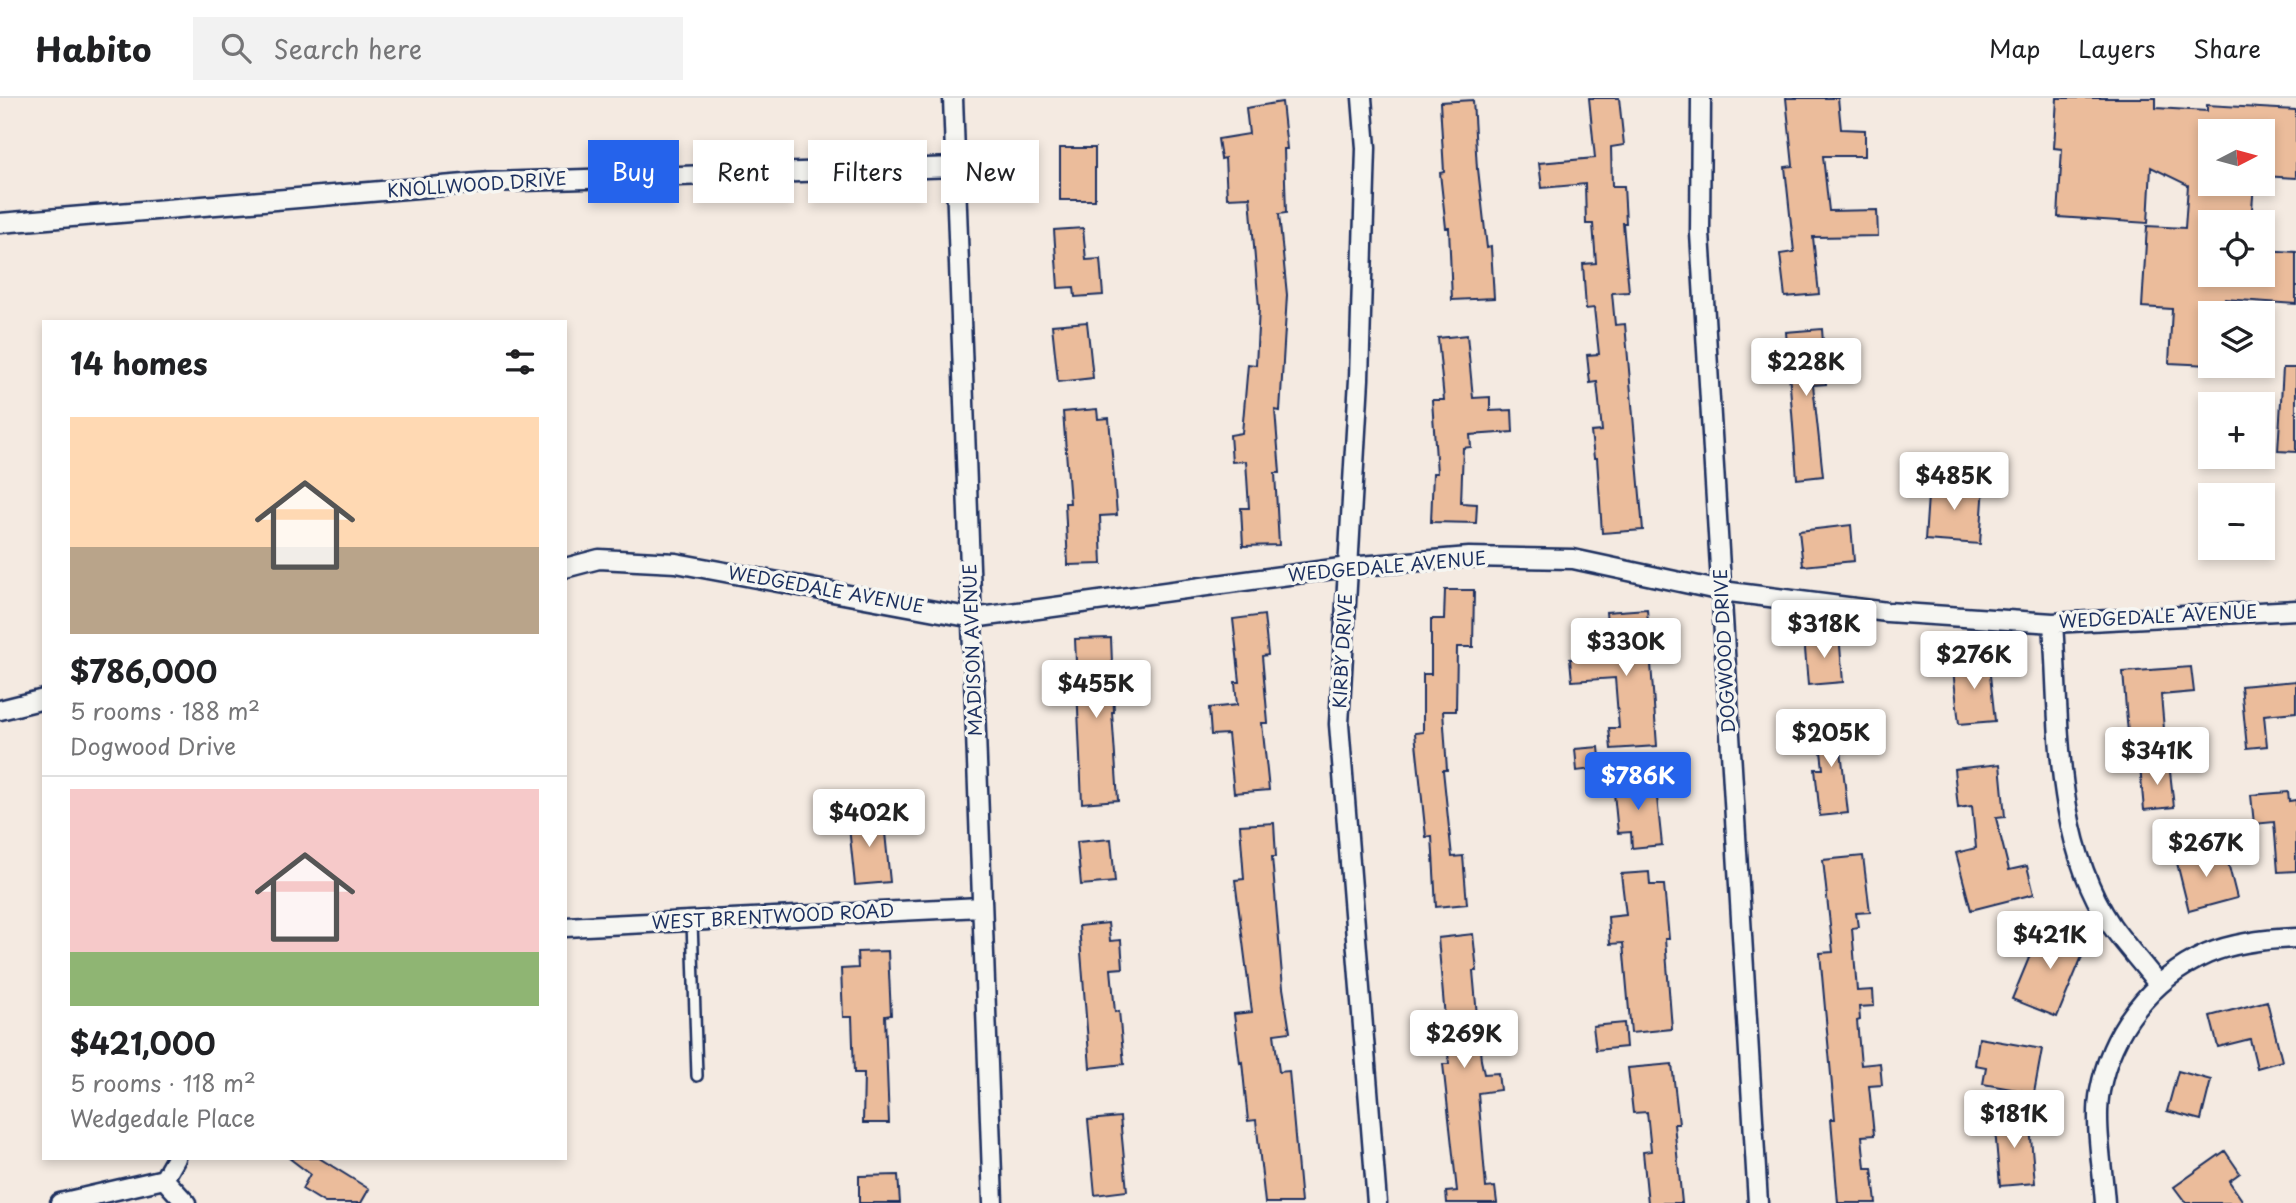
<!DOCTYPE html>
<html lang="en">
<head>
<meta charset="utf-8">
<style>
	:root { --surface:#fff; --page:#f2f2f2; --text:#202124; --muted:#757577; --line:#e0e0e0; --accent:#2563eb }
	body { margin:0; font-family:"Playpen Sans",sans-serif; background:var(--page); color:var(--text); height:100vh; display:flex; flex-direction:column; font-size:26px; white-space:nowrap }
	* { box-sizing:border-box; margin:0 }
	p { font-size:23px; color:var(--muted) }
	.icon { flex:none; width:38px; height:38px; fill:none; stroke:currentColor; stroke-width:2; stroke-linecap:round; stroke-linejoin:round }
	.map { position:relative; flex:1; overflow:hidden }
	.details { position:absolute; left:42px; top:222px; width:525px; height:840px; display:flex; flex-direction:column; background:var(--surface); border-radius:0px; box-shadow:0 4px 10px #0003 }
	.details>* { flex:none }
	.guide { position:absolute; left:588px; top:42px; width:665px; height:63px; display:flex; gap:14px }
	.needle { width:46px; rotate:84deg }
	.tools { position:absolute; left:2198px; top:21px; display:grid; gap:14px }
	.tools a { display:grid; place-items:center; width:77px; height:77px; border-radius:0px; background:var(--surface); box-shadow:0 4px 10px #0003; font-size:35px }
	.price { position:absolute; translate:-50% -60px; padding:0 16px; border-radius:7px; background:#fff; color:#222; font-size:23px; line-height:46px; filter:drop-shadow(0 2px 4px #0008) }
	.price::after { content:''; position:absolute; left:50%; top:42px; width:21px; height:16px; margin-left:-10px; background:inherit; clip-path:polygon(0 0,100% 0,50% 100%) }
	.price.selected { background:var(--accent); color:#fff }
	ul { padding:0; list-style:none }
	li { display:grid; align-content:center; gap:14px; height:371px; padding:0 28px }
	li+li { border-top:2px solid var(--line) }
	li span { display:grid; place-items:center; height:217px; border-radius:0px; color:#555 }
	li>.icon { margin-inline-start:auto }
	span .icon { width:126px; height:126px; fill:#fffc; stroke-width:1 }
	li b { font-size:30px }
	h2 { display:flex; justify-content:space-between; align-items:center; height:84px; padding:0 28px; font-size:30px }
	.chip { padding:0 24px; border-radius:0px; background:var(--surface); box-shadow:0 4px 10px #0003; font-size:24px; line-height:63px }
	.chip.selected { background:var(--accent); color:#fff }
	header { display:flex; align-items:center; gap:42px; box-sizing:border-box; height:98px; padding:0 35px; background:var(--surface); border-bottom:2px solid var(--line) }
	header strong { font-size:33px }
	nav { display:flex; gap:38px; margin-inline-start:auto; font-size:24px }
	.search { width:490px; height:63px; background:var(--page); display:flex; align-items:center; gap:18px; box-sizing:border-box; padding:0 24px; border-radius:0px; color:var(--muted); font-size:26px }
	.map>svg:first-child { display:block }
	.building { fill:#ebbc9b; stroke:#1b2f5e; stroke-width:2 }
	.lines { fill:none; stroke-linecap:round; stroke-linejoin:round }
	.service-casing { stroke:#1b2f5e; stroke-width:14 }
	.minor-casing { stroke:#1b2f5e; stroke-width:23 }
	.service { stroke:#f6f6f2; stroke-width:9 }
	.minor { stroke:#f6f6f2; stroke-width:18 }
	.labels { text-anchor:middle; stroke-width:7; stroke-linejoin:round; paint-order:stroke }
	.street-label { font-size:18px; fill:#1b2f5e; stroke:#f6f6f2 }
</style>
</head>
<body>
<header>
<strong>Habito</strong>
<div class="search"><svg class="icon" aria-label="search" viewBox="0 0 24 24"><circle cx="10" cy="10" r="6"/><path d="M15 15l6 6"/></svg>Search here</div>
<nav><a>Map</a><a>Layers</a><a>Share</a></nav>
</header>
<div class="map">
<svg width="2296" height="1105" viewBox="0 0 2296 1105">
	<rect width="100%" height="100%" fill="#f4eae1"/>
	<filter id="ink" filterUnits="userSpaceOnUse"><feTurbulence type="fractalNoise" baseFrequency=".0143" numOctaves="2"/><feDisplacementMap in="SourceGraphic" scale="14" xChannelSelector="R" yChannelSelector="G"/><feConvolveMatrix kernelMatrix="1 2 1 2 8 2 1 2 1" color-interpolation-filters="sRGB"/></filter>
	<g filter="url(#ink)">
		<path class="building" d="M 1589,0 L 1619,0 L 1624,47 L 1611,49 L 1612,88 L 1624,88 L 1626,125 L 1623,125 L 1629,194 L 1612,195 L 1615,227 L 1625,226 L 1643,432 L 1602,435 L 1597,360 L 1594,360 L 1591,334 L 1602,333 L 1597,284 L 1590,285 L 1587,257 L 1599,256 L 1594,210 L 1586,211 L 1583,166 L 1596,165 L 1593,126 L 1586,126 L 1585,86 L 1542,90 L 1539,65 L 1595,60 Z
			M 1786,0 L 1838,0 L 1841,31 L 1865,32 L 1865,58 L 1823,58 L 1829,113 L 1877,112 L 1878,138 L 1813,139 L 1819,196 L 1785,199 L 1780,156 L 1794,154 L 1785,69 L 1793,68 Z
			M 2057,0 L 2156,0 L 2156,10 L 2207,13 L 2207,7 L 2296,12 L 2296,80 L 2263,78 L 2263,33 L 2210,33 L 2210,86 L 2254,86 L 2251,124 L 2210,124 L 2210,177 L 2263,177 L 2263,152 L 2296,154 L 2296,206 L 2225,201 L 2224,215 L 2210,215 L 2210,267 L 2169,265 L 2172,211 L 2142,209 L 2147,128 L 2185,130 L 2188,87 L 2151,69 L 2148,125 L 2058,119 L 2062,51 L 2054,50 Z
			M 1473,2 L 1477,71 L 1478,71 L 1487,150 L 1491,149 L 1494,200 L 1452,202 L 1449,130 L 1446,130 L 1440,75 L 1444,74 L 1440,4 Z
			M 1282,4 L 1287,51 L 1284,51 L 1286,115 L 1279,116 L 1287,197 L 1280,313 L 1275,312 L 1280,375 L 1275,375 L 1279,447 L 1243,448 L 1241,410 L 1249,410 L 1246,363 L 1232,364 L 1230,337 L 1242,335 L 1248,266 L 1256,267 L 1259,210 L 1250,99 L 1227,100 L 1225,60 L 1221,61 L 1218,41 L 1249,36 L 1246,10 Z
			M 1060,50 L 1095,50 L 1095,102 L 1060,102 Z
			M 1083,130 L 1086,162 L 1100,161 L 1103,197 L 1075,199 L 1074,189 L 1058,190 L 1054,132 Z
			M 1087,224 L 1093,280 L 1058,284 L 1052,227 Z
			M 1822,231 L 1826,286 L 1813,287 L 1823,378 L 1797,381 L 1786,234 Z
			M 1467,237 L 1473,300 L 1490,299 L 1490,313 L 1512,312 L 1513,334 L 1470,337 L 1471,349 L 1463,350 L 1461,405 L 1477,406 L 1476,425 L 1431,424 L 1433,375 L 1437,375 L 1432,302 L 1444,302 L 1438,240 Z
			M 2283,270 L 2296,270 L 2296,354 L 2278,353 Z
			M 1097,311 L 1098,321 L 1109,320 L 1117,417 L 1100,418 L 1102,466 L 1068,467 L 1065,405 L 1070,405 L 1063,314 Z
			M 1929,383 L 1984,387 L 1980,446 L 1925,442 Z
			M 1851,427 L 1854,463 L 1803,468 L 1799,433 Z
			M 1445,492 L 1474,492 L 1473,549 L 1457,549 L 1456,613 L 1443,613 L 1447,672 L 1443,672 L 1452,759 L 1463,758 L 1467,806 L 1436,809 L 1432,738 L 1426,739 L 1415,635 L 1423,634 L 1423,576 L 1431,576 L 1431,521 L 1444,521 Z
			M 1647,511 L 1657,648 L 1611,651 L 1609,630 L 1619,630 L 1615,580 L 1572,583 L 1570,561 L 1610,558 L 1606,514 Z
			M 1264,517 L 1268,557 L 1262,558 L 1268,625 L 1262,625 L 1269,692 L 1234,695 L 1228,636 L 1211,637 L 1209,610 L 1237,607 L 1235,584 L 1240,584 L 1233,521 Z
			M 1839,536 L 1843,584 L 1808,587 L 1804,539 Z
			M 1111,540 L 1114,614 L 1112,614 L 1118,702 L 1082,705 L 1075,541 Z
			M 1988,559 L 1995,623 L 1959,626 L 1952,563 Z
			M 2191,569 L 2194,594 L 2161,597 L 2164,631 L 2128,635 L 2123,574 Z
			M 2296,583 L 2296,614 L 2264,617 L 2267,648 L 2247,650 L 2241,588 Z
			M 1837,616 L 1848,715 L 1820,718 L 1815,671 L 1823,671 L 1817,618 Z
			M 1599,649 L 1601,670 L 1577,673 L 1575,651 Z
			M 2169,665 L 2174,709 L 2144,712 L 2140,668 Z
			M 2000,666 L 2005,719 L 1996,720 L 2009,772 L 2027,768 L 2034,796 L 1971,812 L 1956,755 L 1976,750 L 1972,708 L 1958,710 L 1954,671 Z
			M 1655,681 L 1662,747 L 1632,750 L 1631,734 L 1618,735 L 1613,685 Z
			M 2288,694 L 2289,703 L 2296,702 L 2296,773 L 2278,774 L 2274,724 L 2254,726 L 2251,697 Z
			M 883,715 L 890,784 L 855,787 L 848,719 Z
			M 1274,725 L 1276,759 L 1272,759 L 1283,890 L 1290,934 L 1274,936 L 1279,974 L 1289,973 L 1301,1105 L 1265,1105 L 1256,1022 L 1248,1023 L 1242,964 L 1240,965 L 1234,916 L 1252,914 L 1235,782 L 1244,781 L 1240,727 Z
			M 1111,741 L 1115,784 L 1081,787 L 1077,744 Z
			M 2224,749 L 2237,800 L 2189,813 L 2176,761 Z
			M 1863,758 L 1870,814 L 1856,815 L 1858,829 L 1852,830 L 1857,893 L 1873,892 L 1874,908 L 1859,909 L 1860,922 L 1857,923 L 1861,967 L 1880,965 L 1882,987 L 1869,988 L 1874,1037 L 1862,1038 L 1865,1070 L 1872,1070 L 1876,1105 L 1838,1105 L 1831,1021 L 1835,1021 L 1820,855 L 1833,854 L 1823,762 Z
			M 1649,774 L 1650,787 L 1664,787 L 1669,841 L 1665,841 L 1672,931 L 1631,935 L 1623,845 L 1610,846 L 1608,819 L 1626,817 L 1621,776 Z
			M 1108,825 L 1110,843 L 1121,842 L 1123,870 L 1111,871 L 1115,914 L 1119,913 L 1124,966 L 1090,970 L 1079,828 Z
			M 2043,826 L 2088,844 L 2057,919 L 2012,901 Z
			M 1473,836 L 1477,873 L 1473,873 L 1481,962 L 1484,976 L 1498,975 L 1500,992 L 1478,995 L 1486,1090 L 1495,1089 L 1497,1105 L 1447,1105 L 1446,1094 L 1457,1093 L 1443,966 L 1449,966 L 1438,840 Z
			M 888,853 L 891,917 L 885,918 L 889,1025 L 863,1025 L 864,975 L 854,975 L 852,919 L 843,919 L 841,871 L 858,870 L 857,854 Z
			M 2267,903 L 2282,963 L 2257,970 L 2250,941 L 2218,949 L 2210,918 Z
			M 1624,925 L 1626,949 L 1596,952 L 1593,928 Z
			M 1979,940 L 2042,951 L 2034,995 L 1983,986 L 1986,969 L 1975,967 Z
			M 1672,966 L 1679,1026 L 1674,1026 L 1682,1105 L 1648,1105 L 1643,1054 L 1651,1053 L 1647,1014 L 1633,1015 L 1628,970 Z
			M 2178,973 L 2211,982 L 2201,1022 L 2167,1013 Z
			M 2029,1017 L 2035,1085 L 2000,1088 L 1994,1020 Z
			M 1120,1019 L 1127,1093 L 1095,1097 L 1088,1022 Z
			M 2225,1053 L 2240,1075 L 2229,1083 L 2244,1105 L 2186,1105 L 2174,1089 Z
			M 289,1060 L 319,1060 L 369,1091 L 361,1105 L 325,1105 L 302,1091 L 310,1076 Z
			M 898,1077 L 900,1105 L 859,1105 L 859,1078 Z"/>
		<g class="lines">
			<defs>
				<path id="service" d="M 692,823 L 697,978"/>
				<path id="minor" d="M 953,0 L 993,1105
					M 1362,0 L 1366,50 L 1359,281 L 1339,626 L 1377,1105
					M 1701,0 L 1700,135 L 1758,1105
					M 0,125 L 489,84 L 956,69
					M 565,470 L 599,461 L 676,465 L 973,520 L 1348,469 L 1469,459 L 1573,461 L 1722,493 L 1887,514 L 2053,525 L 2296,512
					M 2053,525 C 2060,624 2053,740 2111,827 C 2125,847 2143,866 2158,886
					M 0,612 L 44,601
					M 565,829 L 981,809
					M 164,1081 L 186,1105
					M 164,1081 L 176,1060
					M 60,1105 L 164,1081
					M 2105,1105 C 2103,1072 2094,1024 2100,993 C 2111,932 2151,881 2207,856 C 2235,844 2266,841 2296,840"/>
			</defs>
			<use href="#service" class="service-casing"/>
			<use href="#minor" class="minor-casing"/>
			<use href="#service" class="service"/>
			<use href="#minor" class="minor"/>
		</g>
	</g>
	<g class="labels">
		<g class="street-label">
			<text transform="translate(477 87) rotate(-4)" y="6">KNOLLWOOD DRIVE</text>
			<text transform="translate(1387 469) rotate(-5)" y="6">WEDGEDALE AVENUE</text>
			<text transform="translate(826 492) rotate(10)" y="6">WEDGEDALE AVENUE</text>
			<text transform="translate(2158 519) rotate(-3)" y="6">WEDGEDALE AVENUE</text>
			<text transform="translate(973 552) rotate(-92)" y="6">MADISON AVENUE</text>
			<text transform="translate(1343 553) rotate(-87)" y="6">KIRBY DRIVE</text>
			<text transform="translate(1725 553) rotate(-93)" y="6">DOGWOOD DRIVE</text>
			<text transform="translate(773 819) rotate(-3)" y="6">WEST BRENTWOOD ROAD</text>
		</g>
	</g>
</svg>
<div class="tools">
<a><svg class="needle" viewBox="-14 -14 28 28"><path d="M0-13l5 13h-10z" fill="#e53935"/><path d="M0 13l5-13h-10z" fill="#757577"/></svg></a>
<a><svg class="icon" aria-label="locate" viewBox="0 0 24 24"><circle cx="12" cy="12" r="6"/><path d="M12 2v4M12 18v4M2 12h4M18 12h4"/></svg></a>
<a><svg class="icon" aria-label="layers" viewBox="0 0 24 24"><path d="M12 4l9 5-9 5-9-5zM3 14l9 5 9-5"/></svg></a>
<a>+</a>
<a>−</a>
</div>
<b class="price" style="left:1806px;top:300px">$228K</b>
<b class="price" style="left:1954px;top:414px">$485K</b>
<b class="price" style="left:1824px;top:562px">$318K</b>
<b class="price" style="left:1626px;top:580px">$330K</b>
<b class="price" style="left:1974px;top:593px">$276K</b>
<b class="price" style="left:1096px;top:622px">$455K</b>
<b class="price" style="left:1831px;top:671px">$205K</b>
<b class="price" style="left:2157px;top:689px">$341K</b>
<b class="price selected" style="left:1638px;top:714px">$786K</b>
<b class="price" style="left:869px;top:751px">$402K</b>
<b class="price" style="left:2206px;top:781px">$267K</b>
<b class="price" style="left:2050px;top:873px">$421K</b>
<b class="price" style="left:1464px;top:972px">$269K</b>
<b class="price" style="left:2014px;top:1052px">$181K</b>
<div class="guide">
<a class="chip selected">Buy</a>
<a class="chip">Rent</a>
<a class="chip">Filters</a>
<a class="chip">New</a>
</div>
<section class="details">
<h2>14 homes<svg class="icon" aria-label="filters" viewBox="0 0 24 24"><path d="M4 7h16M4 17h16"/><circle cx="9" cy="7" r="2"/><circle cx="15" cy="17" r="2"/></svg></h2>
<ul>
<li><span style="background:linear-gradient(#ffd9b3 60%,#b9a48a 0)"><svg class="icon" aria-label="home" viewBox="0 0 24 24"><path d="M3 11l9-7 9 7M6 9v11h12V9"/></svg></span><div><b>$786,000</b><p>5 rooms · 188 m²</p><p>Dogwood Drive</p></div></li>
<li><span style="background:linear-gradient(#f6c9c9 75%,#8fb573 0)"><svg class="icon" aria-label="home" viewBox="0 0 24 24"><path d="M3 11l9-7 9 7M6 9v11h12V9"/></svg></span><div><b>$421,000</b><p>5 rooms · 118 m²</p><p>Wedgedale Place</p></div></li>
</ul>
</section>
</div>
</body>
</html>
